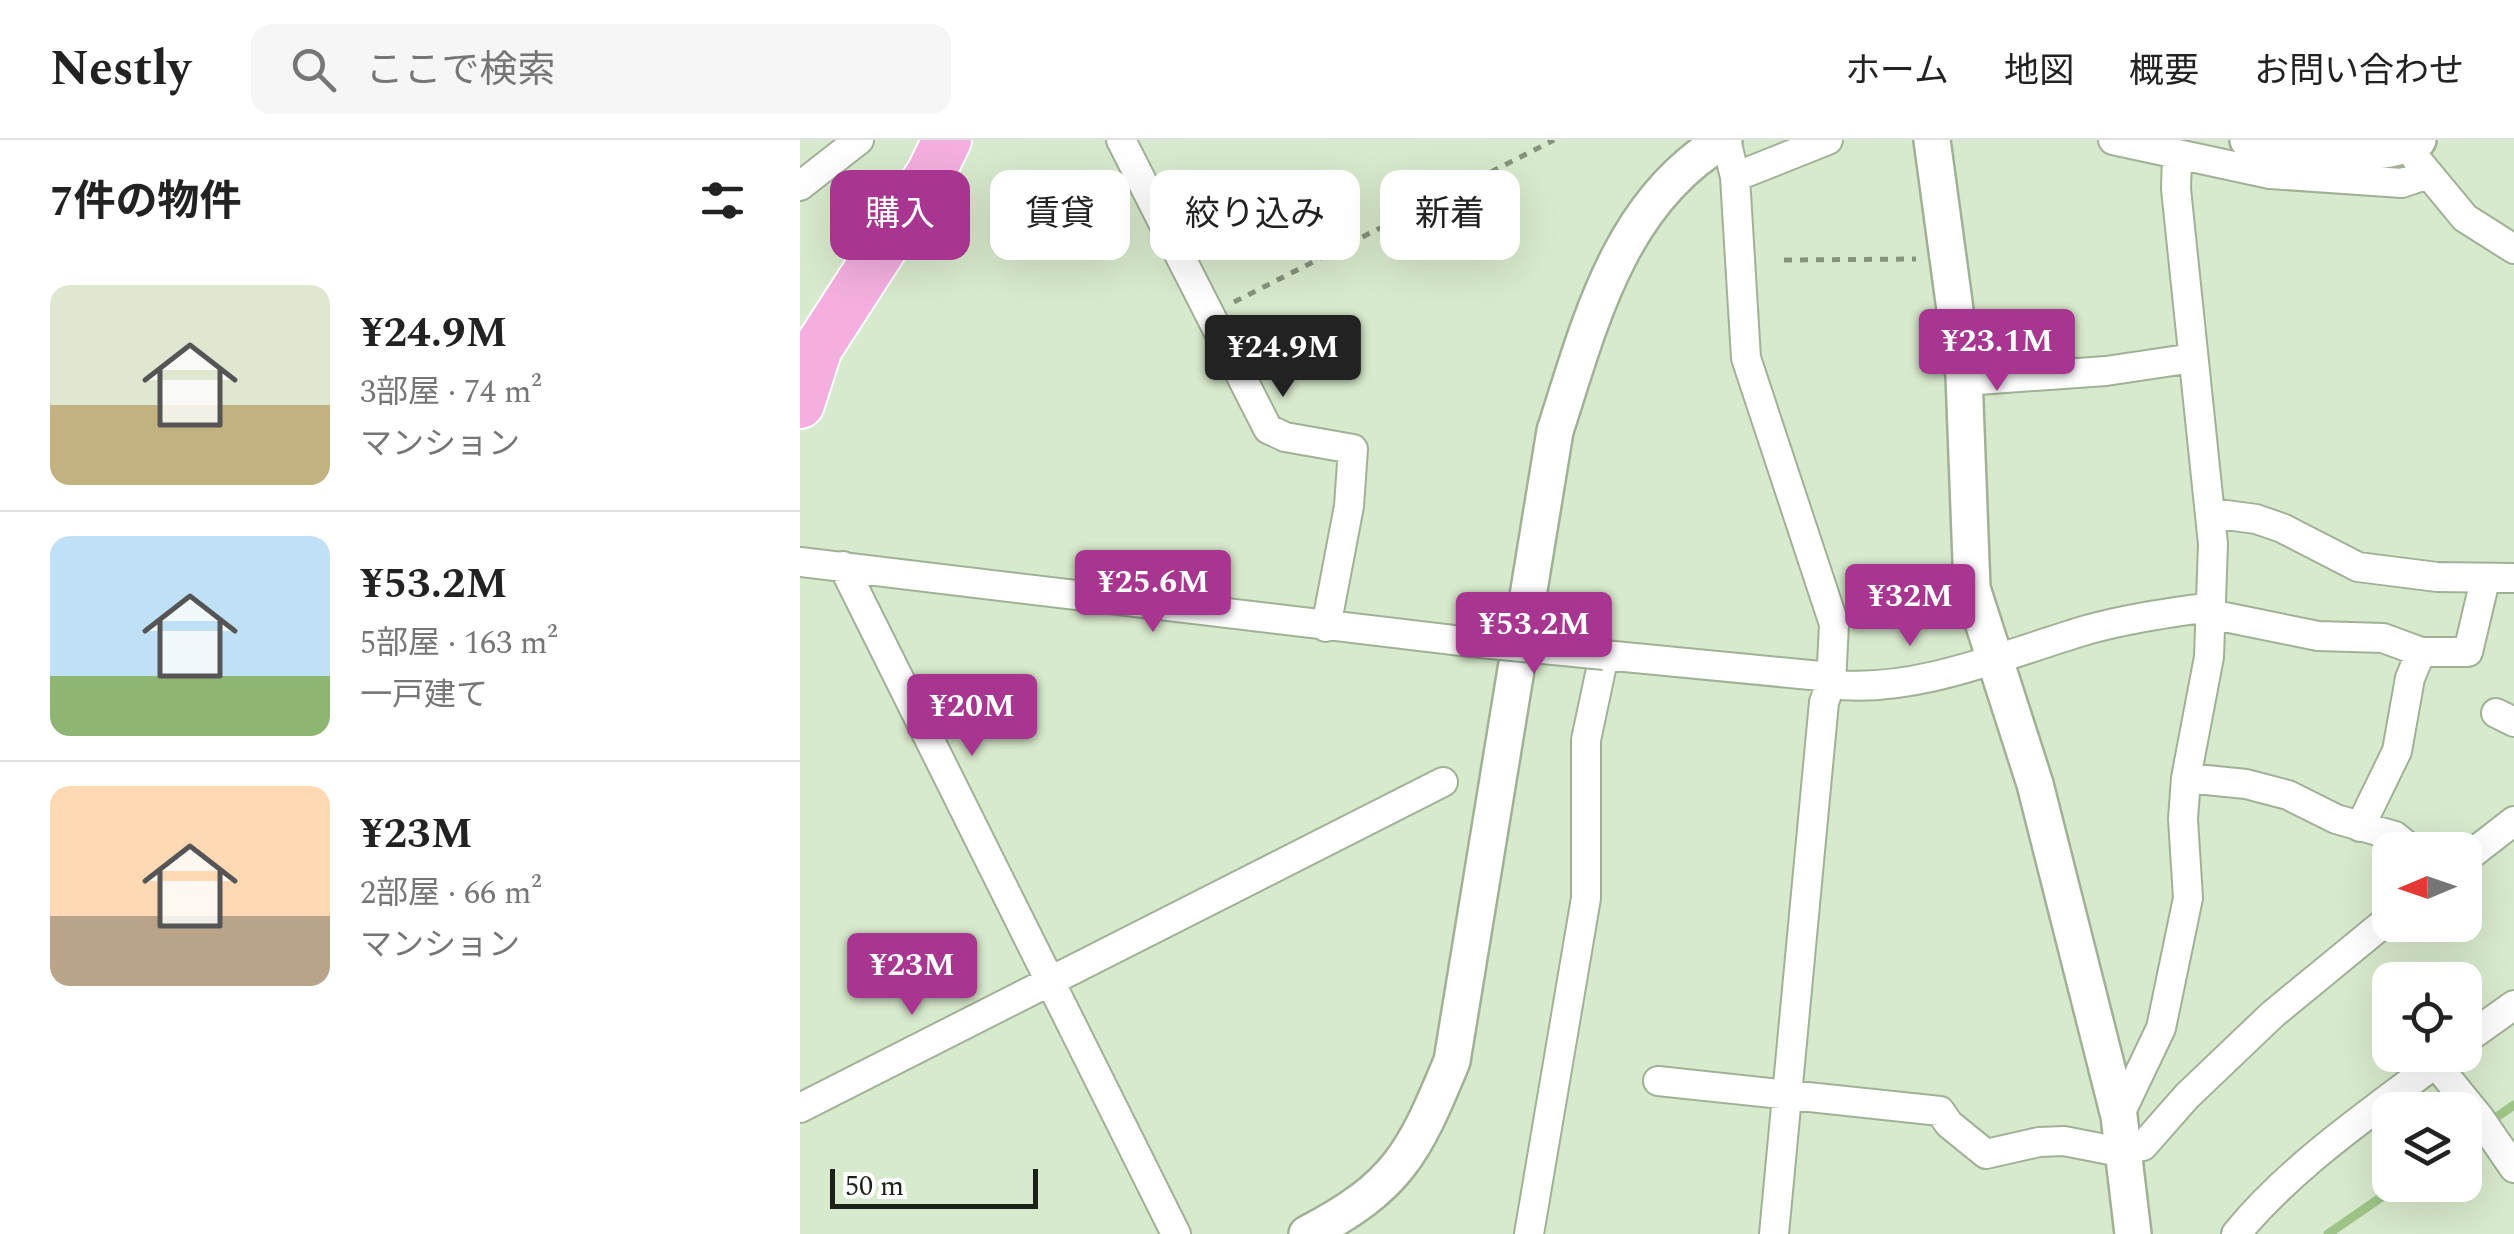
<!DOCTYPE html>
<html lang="ja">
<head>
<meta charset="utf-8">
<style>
	:root { --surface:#fff; --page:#f6f6f6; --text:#222; --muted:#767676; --line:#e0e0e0; --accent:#a8358f }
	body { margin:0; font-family:Spectral,"Noto Sans JP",serif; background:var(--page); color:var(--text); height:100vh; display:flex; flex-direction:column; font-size:38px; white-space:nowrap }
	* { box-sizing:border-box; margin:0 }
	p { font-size:32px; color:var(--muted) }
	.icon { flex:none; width:55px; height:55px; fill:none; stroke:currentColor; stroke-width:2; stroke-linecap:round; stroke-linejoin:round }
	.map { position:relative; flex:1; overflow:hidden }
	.side { display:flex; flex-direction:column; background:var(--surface); width:800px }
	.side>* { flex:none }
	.guide { position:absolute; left:30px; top:30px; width:950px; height:90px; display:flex; gap:20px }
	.needle { width:65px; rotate:268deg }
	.fabs { position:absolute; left:1572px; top:692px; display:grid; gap:20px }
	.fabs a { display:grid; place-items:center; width:110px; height:110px; border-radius:20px; background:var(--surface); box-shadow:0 10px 40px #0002; font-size:50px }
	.scale { position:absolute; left:30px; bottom:25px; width:208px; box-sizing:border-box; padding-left:10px; border:5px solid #1b2217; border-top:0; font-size:28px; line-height:35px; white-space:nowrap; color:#1b2217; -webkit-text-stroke:8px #fff; paint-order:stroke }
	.price { position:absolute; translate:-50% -85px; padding:0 22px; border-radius:10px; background:var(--accent); color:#fff; font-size:32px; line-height:65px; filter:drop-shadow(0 2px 5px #0008) }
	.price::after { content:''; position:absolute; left:50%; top:60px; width:30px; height:22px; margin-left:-15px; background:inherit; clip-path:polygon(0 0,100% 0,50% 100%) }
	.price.active { background:#222; color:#fff }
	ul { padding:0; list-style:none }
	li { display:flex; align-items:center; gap:30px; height:250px; padding:0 50px }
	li+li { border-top:2px solid var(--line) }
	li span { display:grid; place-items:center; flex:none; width:280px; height:200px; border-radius:20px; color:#555 }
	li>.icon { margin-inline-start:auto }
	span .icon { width:120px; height:120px; fill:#fffc; stroke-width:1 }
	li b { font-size:42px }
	h2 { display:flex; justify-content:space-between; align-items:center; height:120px; padding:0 50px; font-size:42px }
	.tag { padding:0 35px; border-radius:20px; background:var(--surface); box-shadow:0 10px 40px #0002; font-size:35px; line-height:90px }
	.tag.active { background:var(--accent); color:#fff }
	header { display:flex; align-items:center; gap:60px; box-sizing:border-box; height:140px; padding:0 50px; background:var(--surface); border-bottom:2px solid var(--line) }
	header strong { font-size:48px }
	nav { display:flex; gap:55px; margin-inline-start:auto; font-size:35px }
	.search { width:700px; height:90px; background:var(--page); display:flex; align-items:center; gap:25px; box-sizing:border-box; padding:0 35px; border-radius:20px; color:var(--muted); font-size:38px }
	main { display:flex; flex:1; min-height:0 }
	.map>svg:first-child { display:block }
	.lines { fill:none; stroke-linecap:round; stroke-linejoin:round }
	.stream { stroke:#9ec587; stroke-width:9 }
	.minor-casing { stroke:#a0b196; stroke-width:32 }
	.tertiary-casing { stroke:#a0b196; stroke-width:40 }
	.trunk-casing { stroke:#fff; stroke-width:52 }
	.path { stroke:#85927d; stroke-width:5; stroke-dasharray:8 8; stroke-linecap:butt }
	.minor { stroke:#fff; stroke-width:28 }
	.tertiary { stroke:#fff; stroke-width:35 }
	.trunk { stroke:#f4afe0; stroke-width:48 }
	.minor-bridge-casing { stroke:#a0b196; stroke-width:32; stroke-linecap:butt }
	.minor-bridge { stroke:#fff; stroke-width:28 }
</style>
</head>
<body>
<header>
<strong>Nestly</strong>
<div class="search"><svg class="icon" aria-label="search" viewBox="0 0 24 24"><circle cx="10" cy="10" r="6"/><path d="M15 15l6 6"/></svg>ここで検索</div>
<nav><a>ホーム</a><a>地図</a><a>概要</a><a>お問い合わせ</a></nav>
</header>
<main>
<section class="side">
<h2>7件の物件<svg class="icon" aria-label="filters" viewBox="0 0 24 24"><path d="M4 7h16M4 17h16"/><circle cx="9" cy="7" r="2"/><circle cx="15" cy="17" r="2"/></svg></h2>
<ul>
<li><span style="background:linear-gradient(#dfe7d0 60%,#c2b280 0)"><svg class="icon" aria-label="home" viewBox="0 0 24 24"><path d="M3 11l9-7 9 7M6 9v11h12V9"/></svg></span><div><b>¥24.9M</b><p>3部屋 · 74 m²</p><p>マンション</p></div></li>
<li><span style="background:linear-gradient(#bfe0f5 70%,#8fb573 0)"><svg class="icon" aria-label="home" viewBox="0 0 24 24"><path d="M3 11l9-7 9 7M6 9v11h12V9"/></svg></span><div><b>¥53.2M</b><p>5部屋 · 163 m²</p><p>一戸建て</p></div></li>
<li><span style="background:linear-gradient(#ffd9b3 65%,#b9a48a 0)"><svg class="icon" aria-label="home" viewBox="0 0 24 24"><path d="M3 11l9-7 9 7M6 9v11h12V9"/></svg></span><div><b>¥23M</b><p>2部屋 · 66 m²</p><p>マンション</p></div></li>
</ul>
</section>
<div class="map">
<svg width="1714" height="1094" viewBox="0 0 1714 1094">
	<rect width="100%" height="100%" fill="#d8eacd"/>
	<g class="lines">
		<path class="stream" d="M 1665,999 L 1714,965
			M 1528,1094 L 1599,1045"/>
		<defs>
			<path id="minor" d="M 321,0 L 468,289 L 485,297 L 553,309 L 549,366 L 526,487
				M 926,0 L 935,37 L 946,218 L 1034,484 L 1031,544 L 1024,562 L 974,1094
				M 1313,0 L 1470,34 L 1602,43 L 1628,34
				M 1617,20 L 1665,78 L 1714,109
				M 935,37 L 1028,0
				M 0,46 L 59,0
				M 1164,241 L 1306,231 L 1393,218
				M 1411,373 L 1456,379 L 1482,388 L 1558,427 L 1637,437 L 1714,438
				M 0,422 L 670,502
				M 43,426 L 376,1094
				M 1410,474 L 1518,496 L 1583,498 L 1621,512 L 1668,512 L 1685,440
				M 1031,544 C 1110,555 1207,514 1283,491 C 1324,479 1368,473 1410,467
				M 1696,573 L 1714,582
				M 1386,638 L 1446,644 L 1488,655 L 1536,679 L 1595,696 L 1612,710
				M 1560,687 L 1597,611 L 1610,538 L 1621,512
				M 1665,719 L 1714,681
				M 1665,900 L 1714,865
				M 1635,923 L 1679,977 L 1714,1028
				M 858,941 L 1140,971 L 1149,984 L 1186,1014 L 1239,1002 L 1264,1001 L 1310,1010 L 1343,1006 L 1387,956 L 1473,874 L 1590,778
				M 0,968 L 643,642
				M 1319,976 L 1361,888 L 1388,758 L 1383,679 L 1386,638 L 1409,517 L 1413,404 L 1376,49 L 1377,16
				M 729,1094 L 786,758 L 786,600 L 804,515 L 1031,537
				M 1436,1094 C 1494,1023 1574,971 1646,915"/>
			<path id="tertiary" d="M 1132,0 L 1164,236 L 1172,448 L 1235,644 L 1319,976 L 1333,1094
				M 1448,0 C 1492,11 1577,21 1618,0
				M 507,1094 C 598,1047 614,1013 652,921 L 755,291 C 790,183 819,62 924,0"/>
			<path id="trunk" d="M 0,264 L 18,208 L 131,33 L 147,0"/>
		</defs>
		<use href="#minor" class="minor-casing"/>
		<use href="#tertiary" class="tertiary-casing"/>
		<use href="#trunk" class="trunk-casing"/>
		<path class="path" d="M 984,120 L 1116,119
			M 434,162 L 754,0"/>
		<use href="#minor" class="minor"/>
		<use href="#tertiary" class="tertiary"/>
		<use href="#trunk" class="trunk"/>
		<defs>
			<path id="minor-bridge" d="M 670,502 L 804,515"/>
		</defs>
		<use href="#minor-bridge" class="minor-bridge-casing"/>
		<use href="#minor-bridge" class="minor-bridge"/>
	</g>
</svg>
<div class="fabs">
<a><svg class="needle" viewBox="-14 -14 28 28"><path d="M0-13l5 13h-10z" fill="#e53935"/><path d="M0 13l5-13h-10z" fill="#767676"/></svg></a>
<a><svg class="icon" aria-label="locate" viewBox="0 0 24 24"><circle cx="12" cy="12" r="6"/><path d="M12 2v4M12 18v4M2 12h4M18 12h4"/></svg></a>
<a><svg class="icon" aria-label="layers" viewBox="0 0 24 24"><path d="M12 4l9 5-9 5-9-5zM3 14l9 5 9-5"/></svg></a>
</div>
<div class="scale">50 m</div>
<b class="price" style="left:1197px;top:254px">¥23.1M</b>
<b class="price active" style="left:483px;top:260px">¥24.9M</b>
<b class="price" style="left:353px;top:495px">¥25.6M</b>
<b class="price" style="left:1110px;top:509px">¥32M</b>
<b class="price" style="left:734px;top:537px">¥53.2M</b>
<b class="price" style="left:172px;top:619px">¥20M</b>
<b class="price" style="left:112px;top:878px">¥23M</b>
<div class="guide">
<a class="tag active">購入</a>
<a class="tag">賃貸</a>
<a class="tag">絞り込み</a>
<a class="tag">新着</a>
</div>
</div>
</main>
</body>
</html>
